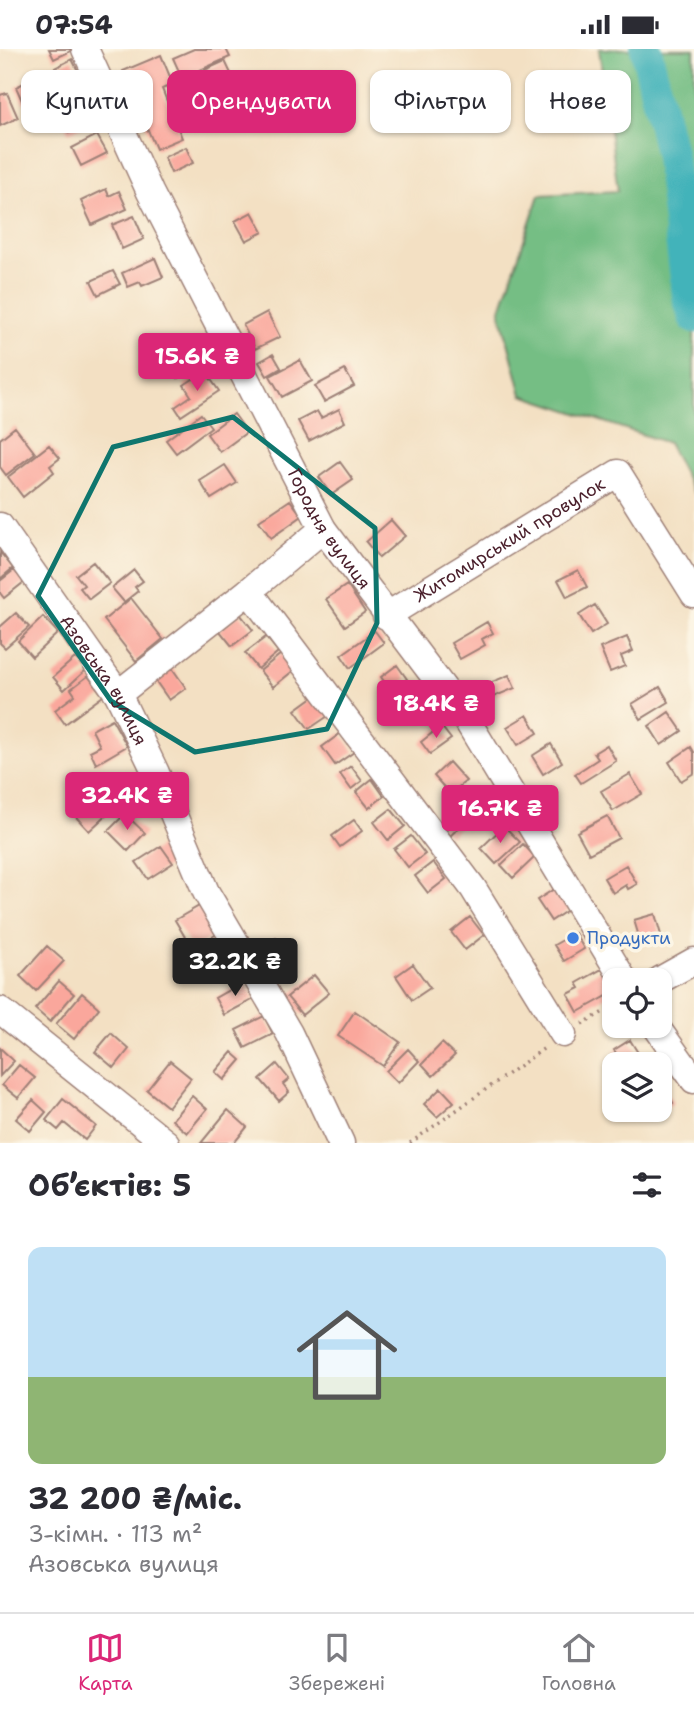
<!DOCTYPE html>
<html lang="uk">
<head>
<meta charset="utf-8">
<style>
	:root { --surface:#fff; --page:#f7f7f7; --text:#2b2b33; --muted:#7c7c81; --line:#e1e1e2; --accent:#db2777 }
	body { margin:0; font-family:"Shantell Sans",sans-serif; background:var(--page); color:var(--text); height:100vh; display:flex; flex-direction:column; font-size:26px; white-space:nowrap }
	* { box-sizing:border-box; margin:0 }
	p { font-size:23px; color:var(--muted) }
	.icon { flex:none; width:38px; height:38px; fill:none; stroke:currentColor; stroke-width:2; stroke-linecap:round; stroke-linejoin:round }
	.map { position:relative; height:1094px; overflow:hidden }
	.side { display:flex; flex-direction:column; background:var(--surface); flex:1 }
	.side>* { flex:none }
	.banner { position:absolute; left:21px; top:21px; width:653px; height:63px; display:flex; gap:14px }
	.fabs { position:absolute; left:602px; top:919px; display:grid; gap:14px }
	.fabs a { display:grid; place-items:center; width:70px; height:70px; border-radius:14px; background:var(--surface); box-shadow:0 2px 5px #0004; font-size:35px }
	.price { position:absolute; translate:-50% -60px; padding:0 16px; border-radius:7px; background:var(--accent); color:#fff; font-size:23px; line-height:46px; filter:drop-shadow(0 2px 4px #0008) }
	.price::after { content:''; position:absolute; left:50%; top:42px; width:21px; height:16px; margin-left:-10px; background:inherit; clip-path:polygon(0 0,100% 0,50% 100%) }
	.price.on { background:#222; color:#fff }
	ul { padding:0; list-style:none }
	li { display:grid; align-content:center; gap:14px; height:371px; padding:0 28px }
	li span { display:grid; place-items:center; height:217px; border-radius:14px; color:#555 }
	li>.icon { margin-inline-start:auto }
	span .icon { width:126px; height:126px; fill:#fffc; stroke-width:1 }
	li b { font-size:30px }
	h2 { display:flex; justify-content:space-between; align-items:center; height:84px; padding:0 28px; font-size:30px }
	.pill { padding:0 24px; border-radius:14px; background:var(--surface); box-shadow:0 2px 5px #0004; font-size:24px; line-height:63px }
	.pill.on { background:var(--accent); color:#fff }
	.status { display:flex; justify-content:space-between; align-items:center; height:49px; padding:0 35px; background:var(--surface); direction:ltr }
	.status svg { height:19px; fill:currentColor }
	.tabs { display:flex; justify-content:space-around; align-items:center; height:98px; border-top:2px solid var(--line); background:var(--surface); font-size:19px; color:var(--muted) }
	.tabs a { display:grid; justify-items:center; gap:4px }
	.tabs .on { color:var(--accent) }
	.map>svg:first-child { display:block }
	.forest { fill:#74be84; stroke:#5f6e58; stroke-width:2 }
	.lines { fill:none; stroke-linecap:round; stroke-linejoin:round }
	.river { stroke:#43b3ba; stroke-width:32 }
	.building { fill:#faa79c }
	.minor-casing { stroke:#9e8077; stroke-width:29 }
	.path { stroke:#9e8077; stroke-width:3.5; stroke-dasharray:2 5; stroke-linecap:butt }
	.minor { stroke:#fff; stroke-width:26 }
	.marked { fill:none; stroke:#0f766e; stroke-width:5; stroke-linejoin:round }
	.shop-dot { fill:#3f7fe0; stroke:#fcf5e5; stroke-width:2.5 }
	.labels { text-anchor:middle; stroke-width:7; stroke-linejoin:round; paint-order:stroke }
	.street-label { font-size:18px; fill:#4a1f2b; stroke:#fcf5e5 }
	.shop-label { font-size:18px; fill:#366cbe; stroke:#fcf5e5; text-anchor:start }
</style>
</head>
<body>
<div class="status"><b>07:54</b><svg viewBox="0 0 49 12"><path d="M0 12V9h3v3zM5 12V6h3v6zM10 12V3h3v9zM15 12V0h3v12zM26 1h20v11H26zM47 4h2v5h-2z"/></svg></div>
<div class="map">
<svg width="694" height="1094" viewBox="0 0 694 1094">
	<rect width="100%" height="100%" fill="#fcf5e5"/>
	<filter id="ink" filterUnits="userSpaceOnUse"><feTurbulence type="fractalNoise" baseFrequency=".0143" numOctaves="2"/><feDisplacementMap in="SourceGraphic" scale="14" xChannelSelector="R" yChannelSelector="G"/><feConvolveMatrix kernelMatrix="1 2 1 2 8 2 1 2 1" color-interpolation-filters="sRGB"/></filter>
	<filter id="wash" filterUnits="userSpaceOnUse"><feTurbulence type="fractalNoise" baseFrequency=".00686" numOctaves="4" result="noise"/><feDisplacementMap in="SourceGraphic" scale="28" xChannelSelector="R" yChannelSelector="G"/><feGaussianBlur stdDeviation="1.57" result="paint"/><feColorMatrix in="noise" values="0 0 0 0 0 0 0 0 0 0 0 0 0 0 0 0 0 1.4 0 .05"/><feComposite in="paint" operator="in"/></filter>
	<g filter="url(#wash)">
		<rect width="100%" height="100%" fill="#f3e0c3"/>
		<path class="forest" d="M 599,0 L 694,0 L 694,444 L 668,394 L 522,346 L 500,263 L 539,146 L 618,142 Z"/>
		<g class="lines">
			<path class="river" d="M 646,0 L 671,107 L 688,247 L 694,268"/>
		</g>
		<g id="blocks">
			<path class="building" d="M 49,0 L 70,0 L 71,2 L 54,10 Z
				M 194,0 L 226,0 L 230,8 L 182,29 L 173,9 Z
				M 161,6 L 173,35 L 162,40 L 182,89 L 156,100 L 123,22 Z
				M 72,10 L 81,28 L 56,41 L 47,23 Z
				M 225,12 L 235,33 L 215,42 L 205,21 Z
				M 32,30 L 39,46 L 23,54 L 16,38 Z
				M 7,44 L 18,69 L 0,77 L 0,46 Z
				M 85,52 L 94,71 L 69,84 L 59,65 Z
				M 97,86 L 107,104 L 81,117 L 72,99 Z
				M 186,98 L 193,114 L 171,124 L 164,108 Z
				M 106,140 L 109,147 L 119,142 L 127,160 L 92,176 L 81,152 Z
				M 252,163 L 263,183 L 246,192 L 235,172 Z
				M 134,167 L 144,190 L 122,200 L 112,176 Z
				M 155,209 L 163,228 L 142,237 L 140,233 L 128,238 L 122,224 Z
				M 113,222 L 120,235 L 98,246 L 91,232 Z
				M 267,263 L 280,288 L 255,300 L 243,276 Z
				M 192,292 L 205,310 L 178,329 L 166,312 Z
				M 273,305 L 281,319 L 267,327 L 259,313 Z
				M 300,311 L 312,332 L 282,348 L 270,327 Z
				M 345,321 L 354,337 L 324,353 L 315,337 Z
				M 205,322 L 219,342 L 181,367 L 175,358 L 191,347 L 184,336 Z
				M 339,360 L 345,373 L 309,392 L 298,372 L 317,362 L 321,369 Z
				M 201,365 L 211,378 L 176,404 L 166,391 Z
				M 234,365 L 247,383 L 220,403 L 207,385 Z
				M 15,378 L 35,404 L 6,426 L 0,418 L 0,390 Z
				M 49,396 L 60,409 L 50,417 L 54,423 L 23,448 L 8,428 Z
				M 340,413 L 353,431 L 331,446 L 319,428 Z
				M 225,416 L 237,434 L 211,450 L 200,432 Z
				M 290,451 L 302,467 L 271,489 L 259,472 Z
				M 391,471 L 405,487 L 379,509 L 366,493 Z
				M 0,503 L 13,519 L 0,530 Z
				M 93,513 L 110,534 L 89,550 L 80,539 L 84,536 L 76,526 Z
				M 14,521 L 24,533 L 4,549 L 0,544 L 0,532 Z
				M 134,521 L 143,532 L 135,538 L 138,542 L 124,553 L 112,539 Z
				M 578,521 L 587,538 L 567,548 L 558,531 Z
				M 347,536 L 365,563 L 345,577 L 326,550 Z
				M 131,549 L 163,590 L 136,612 L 104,571 Z
				M 595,556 L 607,575 L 591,585 L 579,566 Z
				M 16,564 L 29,578 L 5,599 L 0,594 L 0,578 Z
				M 240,565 L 253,581 L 232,597 L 219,581 Z
				M 43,568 L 58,584 L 32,608 L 18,592 Z
				M 487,573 L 493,584 L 482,590 L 485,596 L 460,610 L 451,594 Z
				M 375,582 L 384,594 L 350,619 L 341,606 Z
				M 266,588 L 278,603 L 258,620 L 245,604 Z
				M 627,588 L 633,602 L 621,607 L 625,617 L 610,623 L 600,599 Z
				M 281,605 L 294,621 L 273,638 L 260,622 Z
				M 75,609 L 86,621 L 64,641 L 53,628 Z
				M 397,616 L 407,630 L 391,642 L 381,628 Z
				M 172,619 L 186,639 L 169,651 L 155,631 Z
				M 509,626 L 515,639 L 486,651 L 480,638 Z
				M 88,627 L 103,647 L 65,675 L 55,661 L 75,646 L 71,640 Z
				M 660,638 L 669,653 L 641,670 L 632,655 Z
				M 317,645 L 331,665 L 309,680 L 295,661 Z
				M 433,648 L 442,660 L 421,674 L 413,662 Z
				M 669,663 L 682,682 L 661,696 L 649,677 Z
				M 527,666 L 538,684 L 518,696 L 507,678 Z
				M 112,670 L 127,697 L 96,715 L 90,702 L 100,697 L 92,681 Z
				M 441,677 L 451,690 L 430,705 L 421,693 Z
				M 341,684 L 354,703 L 335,716 L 322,698 Z
				M 551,695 L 562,713 L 543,725 L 532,707 Z
				M 607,696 L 616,712 L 581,734 L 575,725 L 598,710 L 594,704 Z
				M 691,698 L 694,703 L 694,724 L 681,732 L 669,713 Z
				M 449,713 L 466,732 L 450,745 L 434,727 Z
				M 351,717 L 362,732 L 351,740 L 340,725 Z
				M 630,725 L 642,745 L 613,762 L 601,742 Z
				M 372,730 L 384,747 L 369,759 L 356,743 Z
				M 99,746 L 112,761 L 89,782 L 76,768 Z
				M 391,760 L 405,777 L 388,791 L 374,773 Z
				M 454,760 L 466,772 L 450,787 L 438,775 Z
				M 125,765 L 145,784 L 128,802 L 108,782 Z
				M 607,767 L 619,789 L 589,805 L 577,783 Z
				M 354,771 L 362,782 L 340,798 L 332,787 Z
				M 504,777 L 520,793 L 496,815 L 481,799 Z
				M 411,787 L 425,805 L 408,818 L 394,800 Z
				M 523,795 L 535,808 L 513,829 L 501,816 Z
				M 161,797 L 173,814 L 148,830 L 136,813 Z
				M 433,813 L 446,830 L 428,844 L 415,827 Z
				M 626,816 L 637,835 L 628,840 L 626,836 L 613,844 L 604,829 Z
				M 559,837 L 572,858 L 551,872 L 537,851 Z
				M 201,856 L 217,885 L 192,900 L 175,871 Z
				M 655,865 L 661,886 L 640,891 L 634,871 Z
				M 470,868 L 484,886 L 465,901 L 451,883 Z
				M 575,884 L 584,900 L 564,912 L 554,896 Z
				M 276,889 L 289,909 L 269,922 L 256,901 Z
				M 47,897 L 64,912 L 36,942 L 20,927 Z
				M 221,897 L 235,919 L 214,932 L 200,910 Z
				M 413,915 L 430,939 L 412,951 L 396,927 Z
				M 602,920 L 614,943 L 578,963 L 568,945 L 580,939 L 577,934 Z
				M 314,926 L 329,944 L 302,966 L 287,948 Z
				M 59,932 L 74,945 L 50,973 L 35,960 Z
				M 245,932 L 254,950 L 224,966 L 215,949 Z
				M 82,944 L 99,959 L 74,990 L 56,975 Z
				M 355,962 L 400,993 L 383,1017 L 338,987 Z
				M 264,967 L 273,985 L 245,999 L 236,981 Z
				M 111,984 L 129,1000 L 114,1019 L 95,1003 Z
				M 630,991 L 645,1015 L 623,1015 L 614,1001 Z
				M 442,994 L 455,1006 L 433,1027 L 422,1015 Z
				M 0,999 L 14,1012 L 0,1027 Z
				M 408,1000 L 419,1012 L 398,1034 L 386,1022 Z
				M 232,1003 L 241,1011 L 224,1031 L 215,1023 Z
				M 170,1012 L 191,1029 L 168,1058 L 147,1041 Z
				M 277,1015 L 289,1030 L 283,1035 L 289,1043 L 279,1052 L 260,1030 Z
				M 19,1016 L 35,1029 L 18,1049 L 2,1036 Z
				M 664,1037 L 673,1054 L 660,1062 L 660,1039 Z
				M 441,1039 L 454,1053 L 437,1068 L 424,1055 Z
				M 192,1047 L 207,1060 L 187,1084 L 172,1071 Z
				M 63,1050 L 96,1077 L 85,1091 L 64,1074 L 58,1081 L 46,1071 Z
				M 33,1051 L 46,1063 L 30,1082 L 16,1070 Z
				M 228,1061 L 247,1078 L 234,1094 L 201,1094 Z"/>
		</g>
	</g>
	<g filter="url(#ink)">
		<use href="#blocks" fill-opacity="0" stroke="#9e8077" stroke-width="2"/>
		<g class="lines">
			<defs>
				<g id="minor">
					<path id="s1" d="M 85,0 L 150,143 L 323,480 L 465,668 L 624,931"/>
					<path id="s2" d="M 0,477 L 118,645 L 156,724 L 206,843 L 289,984 L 341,1094"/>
					<path d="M 249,542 L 473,839 L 563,985"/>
					<path id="s3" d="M 386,567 L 618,424 L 694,545"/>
					<path d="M 118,645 L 249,542 L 323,480"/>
					<path d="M 660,931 L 694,912"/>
					<path d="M 0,961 L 166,1094"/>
					<path d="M 655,976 L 694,1031"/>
				</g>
			</defs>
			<use href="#minor" class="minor-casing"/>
			<path class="path" d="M 582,975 L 614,957
				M 410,1094 L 546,998"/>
			<use href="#minor" class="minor"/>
		</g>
	</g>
	<path class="marked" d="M 233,368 L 375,479 L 377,574 L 327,680 L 195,703 L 111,652 L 38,547 L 113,398 Z"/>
	<circle class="shop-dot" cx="573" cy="889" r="7"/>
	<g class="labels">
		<g class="street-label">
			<text dy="6" stroke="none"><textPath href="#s1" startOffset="539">Городня вулиця</textPath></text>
			<text dy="6" stroke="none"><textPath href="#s3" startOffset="145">Житомирський провулок</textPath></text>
			<text dy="6" stroke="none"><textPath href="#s2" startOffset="186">Азовська вулиця</textPath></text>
		</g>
		<g class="shop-label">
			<text x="587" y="895">Продукти</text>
		</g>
	</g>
</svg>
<div class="fabs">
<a><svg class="icon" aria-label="locate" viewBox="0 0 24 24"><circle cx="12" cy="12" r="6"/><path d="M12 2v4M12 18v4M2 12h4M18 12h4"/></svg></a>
<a><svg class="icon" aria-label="layers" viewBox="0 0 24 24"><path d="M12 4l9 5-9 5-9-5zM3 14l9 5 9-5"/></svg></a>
</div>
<b class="price" style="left:197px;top:344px">15.6K ₴</b>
<b class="price" style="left:436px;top:691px">18.4K ₴</b>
<b class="price" style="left:127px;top:783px">32.4K ₴</b>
<b class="price" style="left:500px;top:796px">16.7K ₴</b>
<b class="price on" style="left:235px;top:949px">32.2K ₴</b>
<div class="banner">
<a class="pill">Купити</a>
<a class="pill on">Орендувати</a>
<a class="pill">Фільтри</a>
<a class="pill">Нове</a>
</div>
</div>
<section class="side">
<h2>Об’єктів: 5<svg class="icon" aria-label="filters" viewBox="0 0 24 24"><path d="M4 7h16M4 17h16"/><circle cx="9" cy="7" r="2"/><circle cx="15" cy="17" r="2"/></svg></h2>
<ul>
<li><span style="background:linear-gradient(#bfe0f5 60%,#8fb573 0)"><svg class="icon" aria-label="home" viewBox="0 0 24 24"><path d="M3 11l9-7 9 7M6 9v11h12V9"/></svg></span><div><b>32 200 ₴/міс.</b><p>3-кімн. · 113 m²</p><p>Азовська вулиця</p></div></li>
</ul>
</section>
<nav class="tabs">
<a class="on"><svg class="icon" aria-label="map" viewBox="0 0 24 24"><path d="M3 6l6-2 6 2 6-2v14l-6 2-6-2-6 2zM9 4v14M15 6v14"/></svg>Карта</a>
<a><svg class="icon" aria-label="saved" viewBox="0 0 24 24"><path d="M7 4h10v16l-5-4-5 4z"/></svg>Збережені</a>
<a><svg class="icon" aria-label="home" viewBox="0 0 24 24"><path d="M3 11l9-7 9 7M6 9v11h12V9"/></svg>Головна</a>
</nav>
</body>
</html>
